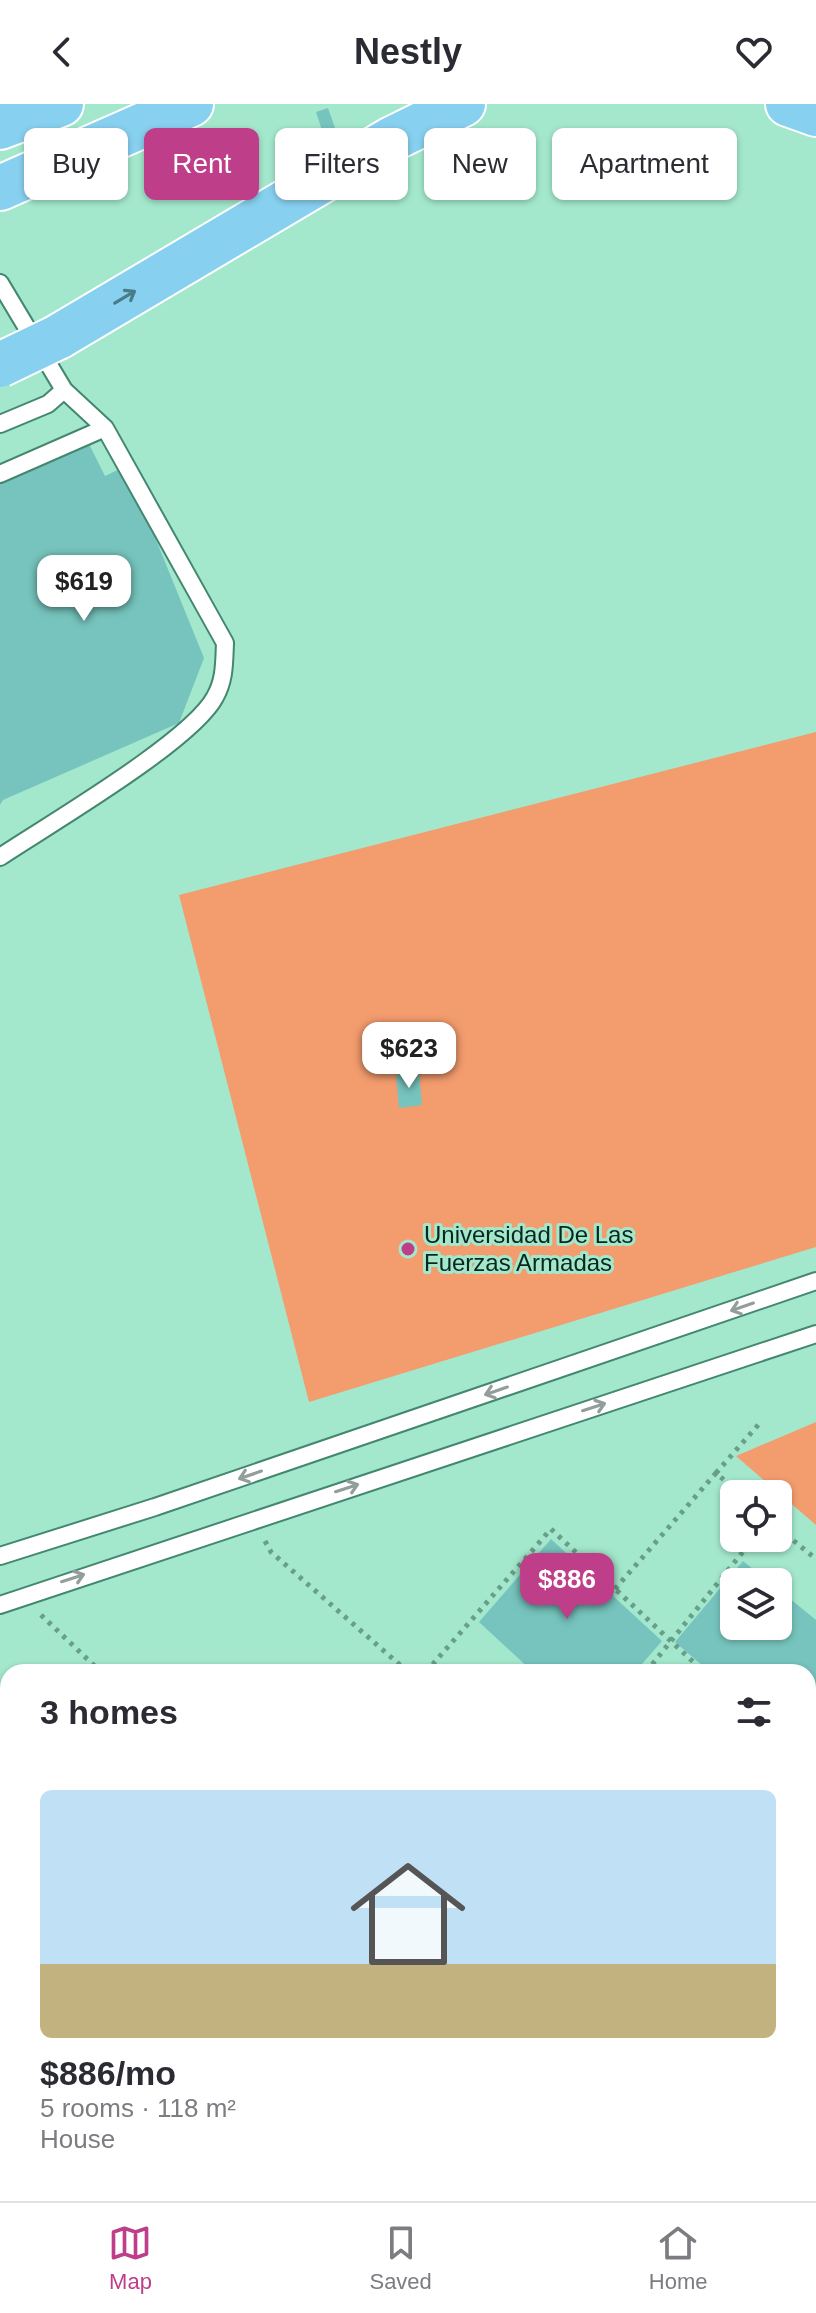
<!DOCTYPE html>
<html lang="en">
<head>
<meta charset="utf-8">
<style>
	:root { --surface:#fff; --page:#f7f7f7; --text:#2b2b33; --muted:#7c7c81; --line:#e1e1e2; --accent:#be3e89 }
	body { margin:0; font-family:Arial,sans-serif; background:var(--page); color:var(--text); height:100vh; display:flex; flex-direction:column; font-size:30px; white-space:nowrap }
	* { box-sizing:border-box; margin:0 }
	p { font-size:26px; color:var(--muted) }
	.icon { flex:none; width:44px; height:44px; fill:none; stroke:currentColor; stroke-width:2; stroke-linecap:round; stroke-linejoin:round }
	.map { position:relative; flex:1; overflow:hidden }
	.details { position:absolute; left:0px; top:1560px; width:816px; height:538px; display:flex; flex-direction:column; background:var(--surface); border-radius:24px 24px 0 0; box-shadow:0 2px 6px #0004 }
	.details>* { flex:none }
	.hud { position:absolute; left:24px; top:24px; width:768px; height:72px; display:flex; gap:16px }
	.tools { position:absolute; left:720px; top:1376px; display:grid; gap:16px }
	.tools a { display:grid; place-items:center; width:72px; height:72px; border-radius:12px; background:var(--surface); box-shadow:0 2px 6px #0004; font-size:40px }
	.price { position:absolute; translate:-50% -68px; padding:0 18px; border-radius:16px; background:#fff; color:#222; font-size:26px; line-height:52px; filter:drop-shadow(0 2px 4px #0008) }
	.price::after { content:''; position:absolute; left:50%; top:48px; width:24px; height:18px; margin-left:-12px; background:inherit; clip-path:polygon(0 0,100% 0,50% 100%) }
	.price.on { background:var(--accent); color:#fff }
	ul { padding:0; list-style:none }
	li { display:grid; align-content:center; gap:16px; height:424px; padding:0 40px }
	li span { display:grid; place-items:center; height:248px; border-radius:12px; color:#555 }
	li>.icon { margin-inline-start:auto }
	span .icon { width:144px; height:144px; fill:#fffc; stroke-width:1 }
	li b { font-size:34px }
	h2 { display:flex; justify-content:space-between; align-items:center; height:96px; padding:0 40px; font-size:34px }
	.pill { padding:0 28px; border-radius:12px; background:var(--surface); box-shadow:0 2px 6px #0004; font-size:28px; line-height:72px }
	.pill.on { background:var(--accent); color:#fff }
	header { display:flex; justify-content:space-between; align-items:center; height:104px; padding:0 40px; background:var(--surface); font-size:36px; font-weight:700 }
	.dock { display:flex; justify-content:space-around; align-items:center; height:112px; border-top:2px solid var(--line); background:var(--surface); font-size:22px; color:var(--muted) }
	.dock a { display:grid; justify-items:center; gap:4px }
	.dock .on { color:var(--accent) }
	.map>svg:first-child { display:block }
	.green { fill:#f39c6e }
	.building { fill:#76c4bd }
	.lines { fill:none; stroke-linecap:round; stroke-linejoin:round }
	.service-casing { stroke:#448770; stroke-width:20 }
	.trunk-casing { stroke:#fff; stroke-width:48 }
	.path { stroke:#699f8a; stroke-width:5; stroke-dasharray:4 6; stroke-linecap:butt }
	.service { stroke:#fff; stroke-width:16 }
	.trunk { stroke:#88d0f0; stroke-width:44 }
	.trunk-bridge-casing { stroke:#fff; stroke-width:48; stroke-linecap:butt }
	.trunk-bridge { stroke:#88d0f0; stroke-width:44 }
	.oneway { stroke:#497c86 }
	.oneway2 { stroke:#919e99 }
	.poi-dot { fill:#be3e89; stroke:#a3e8cd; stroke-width:3 }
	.labels { text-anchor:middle; stroke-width:6; stroke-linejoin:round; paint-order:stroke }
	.poi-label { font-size:24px; fill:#0a271d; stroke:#a3e8cd; text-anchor:start }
</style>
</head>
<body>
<header><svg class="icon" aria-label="back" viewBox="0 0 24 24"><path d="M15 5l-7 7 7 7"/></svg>Nestly<svg class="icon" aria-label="heart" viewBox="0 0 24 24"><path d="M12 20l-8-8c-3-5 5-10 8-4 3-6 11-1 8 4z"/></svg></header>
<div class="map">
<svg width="816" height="2097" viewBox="0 0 816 2097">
	<rect width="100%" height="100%" fill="#a3e8cd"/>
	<path class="green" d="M 816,628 L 816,1143 L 309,1298 L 179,791 Z
		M 816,1318 L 816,1421 L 736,1352 Z
		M 816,1644 L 816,1910 L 808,1904 L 808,1653 Z
		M 8,2052 L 8,2090 L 157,2090 L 165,2097 L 0,2097 L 0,2061 Z
		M 422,2090 L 566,2090 L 559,2097 L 416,2097 Z"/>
	<path class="building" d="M 328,4 L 340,38 L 327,42 L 316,8 Z
		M 89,340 L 105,372 L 126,362 L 204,554 L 179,619 L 3,696 L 0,701 L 0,378 Z
		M 419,968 L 422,1001 L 399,1004 L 396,971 Z
		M 551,1435 L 662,1537 L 635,1568 L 533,1568 L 479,1518 Z
		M 743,1457 L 769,1478 L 734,1478 L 734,1522 L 778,1522 L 778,1485 L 816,1516 L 816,1620 L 808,1630 L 808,1568 L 710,1568 L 675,1538 Z
		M 8,1808 L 8,1865 L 0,1858 L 0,1817 Z
		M 0,1915 L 8,1922 L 8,1967 L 0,1976 Z
		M 808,2044 L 816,2051 L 816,2097 L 755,2097 L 761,2090 L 808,2090 Z
		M 292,2090 L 408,2090 L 402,2097 L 285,2097 Z
		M 599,2090 L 647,2090 L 655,2097 L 592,2097 Z"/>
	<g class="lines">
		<defs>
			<path id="service" d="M 0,179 L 64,286 L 48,300 L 0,320
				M 0,370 L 105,324
				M 0,753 C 48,721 192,637 215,593 C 225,575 224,559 225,539 L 105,324 L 64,286
				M 0,1452 L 155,1403 L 816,1177
				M 0,1501 L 816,1230"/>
			<path id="trunk" d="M 788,0 L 816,10
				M 0,23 L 61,0
				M 0,84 L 191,0
				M 58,233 L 392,35 L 463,0"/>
		</defs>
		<use href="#service" class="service-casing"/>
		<use href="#trunk" class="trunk-casing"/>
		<path class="path" d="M 716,1369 L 759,1320
			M 778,1424 L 816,1455
			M 265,1437 L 271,1448 L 408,1568
			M 615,1485 L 716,1369 L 740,1390
			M 41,1511 L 101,1568
			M 426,1568 L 551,1425 L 704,1568
			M 646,1568 L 754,1434
			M 808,1637 L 816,1628
			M 0,1652 L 8,1658
			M 0,1878 L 8,1886
			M 808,1919 L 816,1926
			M 808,1960 L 816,1951
			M 185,2090 L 192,2097
			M 698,2090 L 705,2097"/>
		<use href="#service" class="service"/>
		<use href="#trunk" class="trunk"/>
		<defs>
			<path id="trunk-bridge" d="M 0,261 L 58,233"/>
		</defs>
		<use href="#trunk-bridge" class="trunk-bridge-casing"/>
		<use href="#trunk-bridge" class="trunk-bridge"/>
	</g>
	<defs><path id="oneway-shaft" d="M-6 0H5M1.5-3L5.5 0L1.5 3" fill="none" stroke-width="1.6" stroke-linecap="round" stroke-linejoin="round" transform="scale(2)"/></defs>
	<use class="oneway" href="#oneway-shaft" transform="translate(125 193) rotate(-31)"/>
	<g class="oneway2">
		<use href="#oneway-shaft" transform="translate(742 1203) rotate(161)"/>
		<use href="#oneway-shaft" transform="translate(496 1287) rotate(161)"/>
		<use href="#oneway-shaft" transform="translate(594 1303) rotate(-18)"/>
		<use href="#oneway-shaft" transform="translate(250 1371) rotate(161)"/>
		<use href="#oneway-shaft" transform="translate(347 1384) rotate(-18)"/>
		<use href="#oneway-shaft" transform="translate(73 1474) rotate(-18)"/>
	</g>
	<circle class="poi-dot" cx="408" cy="1145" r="8"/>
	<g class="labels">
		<g class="poi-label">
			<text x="424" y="1139">Universidad De Las<tspan x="424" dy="28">Fuerzas Armadas</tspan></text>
		</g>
	</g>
</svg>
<div class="tools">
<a><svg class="icon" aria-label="locate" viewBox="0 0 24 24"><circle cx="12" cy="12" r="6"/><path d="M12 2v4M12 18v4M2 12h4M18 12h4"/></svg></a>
<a><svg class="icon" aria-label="layers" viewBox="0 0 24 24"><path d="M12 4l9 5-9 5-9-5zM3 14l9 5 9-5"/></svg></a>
</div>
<b class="price" style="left:84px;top:519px">$619</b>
<b class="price" style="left:409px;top:986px">$623</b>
<b class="price on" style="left:567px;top:1517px">$886</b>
<div class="hud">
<a class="pill">Buy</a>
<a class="pill on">Rent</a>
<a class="pill">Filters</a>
<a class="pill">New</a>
<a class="pill">Apartment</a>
</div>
<section class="details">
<h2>3 homes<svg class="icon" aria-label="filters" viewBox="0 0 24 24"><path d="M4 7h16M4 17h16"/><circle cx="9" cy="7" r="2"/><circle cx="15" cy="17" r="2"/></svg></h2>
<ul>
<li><span style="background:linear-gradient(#bfe0f5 70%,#c2b280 0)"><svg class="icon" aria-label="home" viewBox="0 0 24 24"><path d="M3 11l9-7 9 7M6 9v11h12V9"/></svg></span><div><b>$886/mo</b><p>5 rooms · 118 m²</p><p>House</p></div></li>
</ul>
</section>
</div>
<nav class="dock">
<a class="on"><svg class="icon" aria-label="map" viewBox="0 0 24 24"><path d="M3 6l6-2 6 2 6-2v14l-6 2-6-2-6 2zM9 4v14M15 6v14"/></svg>Map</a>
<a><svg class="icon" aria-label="saved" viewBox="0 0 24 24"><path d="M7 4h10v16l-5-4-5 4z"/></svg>Saved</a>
<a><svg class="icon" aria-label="home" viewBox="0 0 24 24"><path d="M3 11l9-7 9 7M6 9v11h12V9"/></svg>Home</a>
</nav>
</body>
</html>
